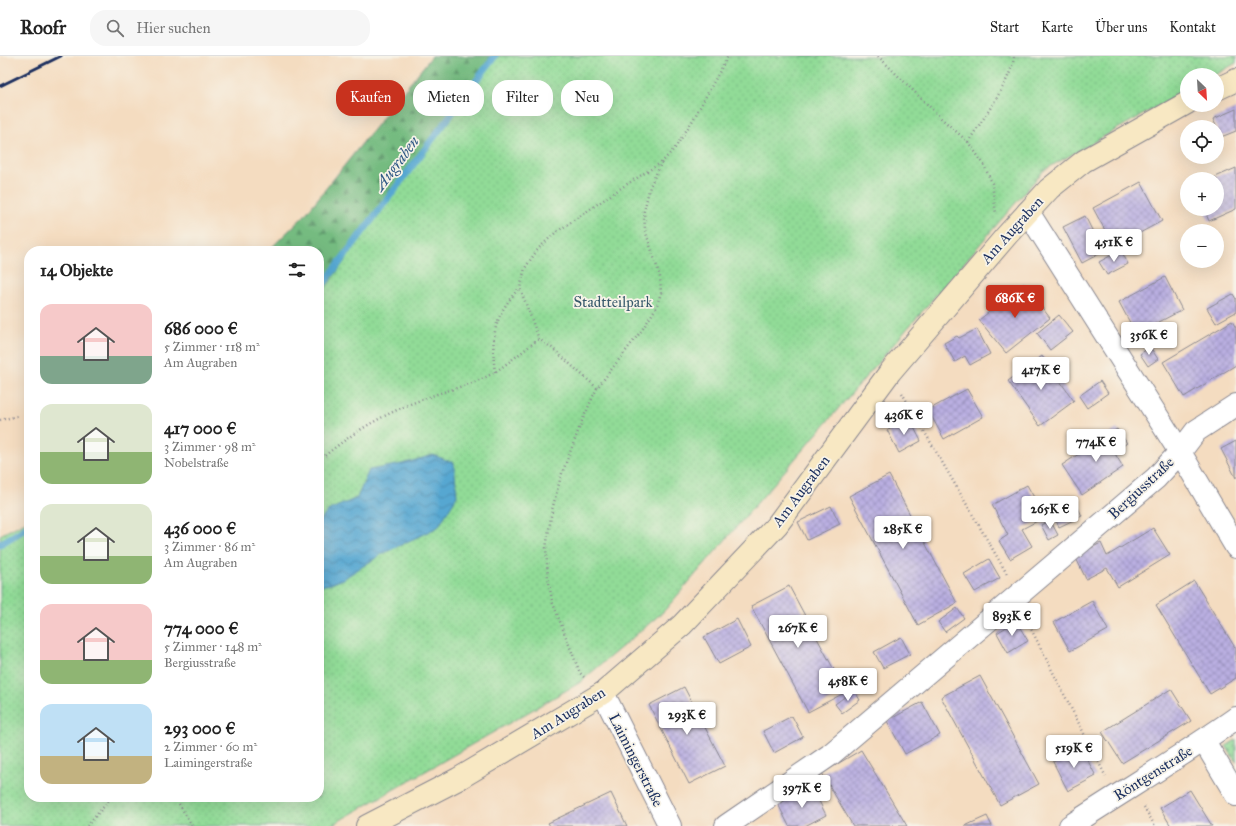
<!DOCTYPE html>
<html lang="de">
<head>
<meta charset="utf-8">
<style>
	:root { --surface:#fff; --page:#f6f6f6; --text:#222; --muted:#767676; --line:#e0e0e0; --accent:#c8321e }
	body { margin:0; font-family:"IM FELL Great Primer",serif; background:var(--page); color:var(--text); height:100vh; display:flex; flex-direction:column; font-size:15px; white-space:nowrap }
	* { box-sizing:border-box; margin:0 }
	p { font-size:13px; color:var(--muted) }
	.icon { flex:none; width:22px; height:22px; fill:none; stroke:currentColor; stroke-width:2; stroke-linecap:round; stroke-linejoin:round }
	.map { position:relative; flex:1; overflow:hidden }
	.drawer { position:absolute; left:24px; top:190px; width:300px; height:556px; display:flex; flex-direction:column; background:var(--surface); border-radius:16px; box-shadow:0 4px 16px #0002 }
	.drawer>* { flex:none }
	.hud { position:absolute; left:336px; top:24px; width:380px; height:36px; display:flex; gap:8px }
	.needle { width:26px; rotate:155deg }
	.fabs { position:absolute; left:1180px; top:12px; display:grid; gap:8px }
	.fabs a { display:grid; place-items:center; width:44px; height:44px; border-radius:50%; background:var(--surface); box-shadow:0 4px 16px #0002; font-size:20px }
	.price { position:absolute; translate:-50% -34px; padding:0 9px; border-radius:4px; background:#fff; color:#222; font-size:13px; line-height:26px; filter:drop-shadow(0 1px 2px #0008) }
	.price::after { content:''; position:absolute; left:50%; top:24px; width:12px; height:9px; margin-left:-6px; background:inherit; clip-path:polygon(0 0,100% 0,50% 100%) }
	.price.current { background:var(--accent); color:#fff }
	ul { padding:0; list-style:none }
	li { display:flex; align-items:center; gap:12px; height:100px; padding:0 16px }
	li span { display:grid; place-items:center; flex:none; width:112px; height:80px; border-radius:12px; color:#555 }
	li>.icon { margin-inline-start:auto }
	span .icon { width:48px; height:48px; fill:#fffc; stroke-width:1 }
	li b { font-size:17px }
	h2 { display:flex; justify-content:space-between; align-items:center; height:48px; padding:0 16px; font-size:17px }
	.tag { padding:0 14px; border-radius:16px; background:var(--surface); box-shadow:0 4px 16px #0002; font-size:14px; line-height:36px }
	.tag.current { background:var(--accent); color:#fff }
	header { display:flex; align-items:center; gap:24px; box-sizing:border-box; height:56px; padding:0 20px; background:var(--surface); border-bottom:1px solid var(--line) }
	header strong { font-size:19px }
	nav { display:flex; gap:22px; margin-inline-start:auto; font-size:14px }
	.search { width:280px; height:36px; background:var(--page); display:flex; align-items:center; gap:10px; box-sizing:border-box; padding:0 14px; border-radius:16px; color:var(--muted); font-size:15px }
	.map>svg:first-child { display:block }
	.forest { fill:url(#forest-firs); stroke:#48756f }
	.park { fill:url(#park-dots); stroke:#56857a }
	.water { fill:url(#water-waves); stroke:#396b98 }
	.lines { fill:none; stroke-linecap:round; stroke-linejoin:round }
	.stream { stroke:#57a7d1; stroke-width:7 }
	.building { fill:url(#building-cross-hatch) }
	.street-casing { stroke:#88868f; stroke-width:24 }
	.secondary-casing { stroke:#88868f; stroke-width:24 }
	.path { stroke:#88868f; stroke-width:2.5; stroke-dasharray:1 3; stroke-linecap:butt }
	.street { stroke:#fff; stroke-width:22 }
	.secondary { stroke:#f8e8c3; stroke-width:22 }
	.rail { stroke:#1b2f5e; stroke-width:3 }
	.labels { text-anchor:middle; stroke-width:3.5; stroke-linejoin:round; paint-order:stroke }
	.street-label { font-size:15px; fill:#1b2f5e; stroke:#f7f3e8 }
	.park-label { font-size:15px; fill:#385a6c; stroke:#f7f3e8 }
	.water-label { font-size:16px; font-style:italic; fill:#305986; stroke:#f7f3e8 }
</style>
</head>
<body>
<header>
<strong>Roofr</strong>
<div class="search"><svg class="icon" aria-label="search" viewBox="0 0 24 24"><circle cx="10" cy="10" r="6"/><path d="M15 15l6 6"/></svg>Hier suchen</div>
<nav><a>Start</a><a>Karte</a><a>Über uns</a><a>Kontakt</a></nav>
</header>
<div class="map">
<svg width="1236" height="770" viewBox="0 0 1236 770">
	<defs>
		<pattern id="forest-firs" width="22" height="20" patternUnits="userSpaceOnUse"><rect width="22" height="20" fill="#74bb80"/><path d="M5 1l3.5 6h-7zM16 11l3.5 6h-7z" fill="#5e986c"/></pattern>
		<pattern id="park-dots" width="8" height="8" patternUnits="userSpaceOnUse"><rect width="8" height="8" fill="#91db97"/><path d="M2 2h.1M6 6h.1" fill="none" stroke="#7cbc85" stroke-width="1.8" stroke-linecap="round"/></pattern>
		<pattern id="water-waves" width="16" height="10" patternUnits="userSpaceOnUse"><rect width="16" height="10" fill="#57a7d1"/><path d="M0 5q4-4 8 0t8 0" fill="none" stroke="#4788ad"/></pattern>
		<pattern id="building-cross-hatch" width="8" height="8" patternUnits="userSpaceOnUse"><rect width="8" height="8" fill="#baafe1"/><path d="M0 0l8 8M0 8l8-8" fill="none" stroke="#968fba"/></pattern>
	</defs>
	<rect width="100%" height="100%" fill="#f7f3e8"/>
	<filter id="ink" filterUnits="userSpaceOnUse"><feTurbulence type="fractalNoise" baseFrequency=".025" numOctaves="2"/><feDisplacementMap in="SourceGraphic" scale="8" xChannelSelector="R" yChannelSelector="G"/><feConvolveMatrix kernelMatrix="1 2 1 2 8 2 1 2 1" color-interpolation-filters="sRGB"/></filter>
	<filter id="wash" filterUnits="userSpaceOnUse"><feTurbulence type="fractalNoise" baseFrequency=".012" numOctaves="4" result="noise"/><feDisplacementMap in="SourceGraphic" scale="16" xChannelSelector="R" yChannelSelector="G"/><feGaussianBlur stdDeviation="0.9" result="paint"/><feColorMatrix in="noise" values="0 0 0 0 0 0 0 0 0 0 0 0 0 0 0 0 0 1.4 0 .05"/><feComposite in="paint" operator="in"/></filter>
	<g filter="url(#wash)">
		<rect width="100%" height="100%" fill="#f4dcc0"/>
		<path class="forest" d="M 432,0 L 635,0 L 319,383 L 319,195 L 273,195 L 272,191 L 304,160 Z"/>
		<path class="park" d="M 492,0 L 1236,0 L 1236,7 L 1215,19 L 1187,19 L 1187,34 L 1044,114 L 664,555 L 579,627 L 330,770 L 0,770 L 0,479 L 29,464 L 29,741 L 319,741 L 319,241 Z
			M 1236,684 L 1236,706 L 1226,690 Z"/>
		<path class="water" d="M 433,399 L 454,407 L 457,440 L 438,471 L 382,498 L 343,523 L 331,528 L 319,530 L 319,466 L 329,454 L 357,442 L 369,414 L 402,408 Z"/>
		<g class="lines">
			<path class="stream" d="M 319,230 L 325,226 L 495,0
				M 0,488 L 20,476 L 29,469"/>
		</g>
		<g id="blocks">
			<path class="building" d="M 1236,53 L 1236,75 L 1221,81 L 1213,63 Z
				M 1236,112 L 1236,153 L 1209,165 L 1204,153 L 1217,153 L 1217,123 L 1211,123 Z
				M 1141,126 L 1162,165 L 1114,191 L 1093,152 Z
				M 1085,160 L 1103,196 L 1082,207 L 1063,171 Z
				M 1121,194 L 1128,208 L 1107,219 L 1099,206 Z
				M 1165,221 L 1182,254 L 1136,278 L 1119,246 Z
				M 1024,228 L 1050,262 L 1006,297 L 979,264 Z
				M 1233,238 L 1236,243 L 1236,256 L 1216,267 L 1207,252 Z
				M 1059,259 L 1073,276 L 1050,294 L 1037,277 Z
				M 1232,265 L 1236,272 L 1236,309 L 1184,341 L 1163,306 Z
				M 977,273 L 990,298 L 970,309 L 965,300 L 955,306 L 944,287 L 957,280 L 959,282 Z
				M 1150,291 L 1158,303 L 1148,310 L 1140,298 Z
				M 1042,300 L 1074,345 L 1040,370 L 1008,325 Z
				M 1100,325 L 1108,337 L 1087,352 L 1079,340 Z
				M 967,333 L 983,361 L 944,383 L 928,354 Z
				M 909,362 L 921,385 L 899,397 L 887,374 Z
				M 1117,373 L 1127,387 L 1114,396 L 1123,411 L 1082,439 L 1062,409 Z
				M 1236,385 L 1236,422 L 1221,393 Z
				M 889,419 L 957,547 L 918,569 L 849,440 Z
				M 1027,429 L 1045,461 L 1022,473 L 1032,490 L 1010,503 L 999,485 L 1008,479 L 992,449 Z
				M 1074,443 L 1082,460 L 1059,471 L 1051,454 Z
				M 831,450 L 840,468 L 807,484 L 798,466 Z
				M 1050,464 L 1058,479 L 1049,484 L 1041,469 Z
				M 1153,472 L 1170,499 L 1118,531 L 1107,512 L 1086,523 L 1075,500 L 1101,487 L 1107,500 Z
				M 989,503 L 1000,522 L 975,536 L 964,518 Z
				M 1194,525 L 1236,593 L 1236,622 L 1210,638 L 1156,549 Z
				M 789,530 L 846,636 L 808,656 L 751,550 Z
				M 1092,545 L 1108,574 L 1070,595 L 1054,566 Z
				M 957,552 L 964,562 L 945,576 L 938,566 Z
				M 737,563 L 751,591 L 719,608 L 704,581 Z
				M 1016,565 L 1028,585 L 1008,597 L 997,577 Z
				M 901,581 L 910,598 L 883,612 L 874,596 Z
				M 980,620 L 1039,728 L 1000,749 L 941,641 Z
				M 684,631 L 725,710 L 689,728 L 649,649 Z
				M 1171,633 L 1191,665 L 1122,707 L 1102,676 Z
				M 854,634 L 860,644 L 842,657 L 835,648 Z
				M 922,646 L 940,679 L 905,698 L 887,665 Z
				M 792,660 L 803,681 L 774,697 L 763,675 Z
				M 1081,692 L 1096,720 L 1068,735 L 1053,706 Z
				M 861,694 L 907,770 L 853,770 L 822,717 Z
				M 812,731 L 826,759 L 805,770 L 789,770 L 778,748 Z
				M 1190,734 L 1212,770 L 1171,770 L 1160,752 Z
				M 611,737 L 627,770 L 550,770 L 548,767 Z
				M 987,760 L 992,770 L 965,770 Z"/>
		</g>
	</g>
	<g filter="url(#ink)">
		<use href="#blocks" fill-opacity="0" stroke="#88868f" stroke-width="1"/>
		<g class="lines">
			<defs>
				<path id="street" d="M 1028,156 L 1180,396 L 1236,491
					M 603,637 L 670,770
					M 1204,685 L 1236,739
					M 726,770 L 830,699 L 1156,422 L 1180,396 L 1196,375 L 1236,349
					M 1070,770 C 1125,734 1182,700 1236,662"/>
				<path id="secondary" d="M 1217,33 L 1236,24
					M 367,770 L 458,723 L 603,637 L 682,569 L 777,469 L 890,316 L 1007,179 L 1049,133 L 1084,105 L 1187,47"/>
			</defs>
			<use href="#street" class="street-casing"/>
			<use href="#secondary" class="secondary-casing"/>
			<path class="path" d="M 878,0 L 941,62 L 968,86 L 983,107 L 992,127 L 996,158
				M 968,86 C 981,66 1013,22 1014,0
				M 495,316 C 492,293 492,272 504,252 C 508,245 514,238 519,232
				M 597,332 L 552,292 L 539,283 L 520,232 L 525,212 L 538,193 L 555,177 L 621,132 L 662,106
				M 902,337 L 1007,518
				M 0,364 L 18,360
				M 319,405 C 350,377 387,356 426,342 C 449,333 474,329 495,316 C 510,306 524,294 539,283
				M 1026,563 L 1106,721
				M 584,621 L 580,617 L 552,545 L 548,521 L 546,492 L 552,454 L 561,420 L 582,365 L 597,332 L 642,274 L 656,252 L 661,237 L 660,220 L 645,174 L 644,155 L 650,130 L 662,106 L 675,92 L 693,64 L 728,0
				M 175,741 L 192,770
				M 1144,751 L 1155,770
				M 87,770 L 112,741"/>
			<use href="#street" class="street"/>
			<use href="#secondary" class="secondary"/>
			<path class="rail" d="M 0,30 L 61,0"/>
		</g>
	</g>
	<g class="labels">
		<g class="street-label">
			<text transform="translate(1012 174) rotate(-48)" y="5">Am Augraben</text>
			<text transform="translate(1141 432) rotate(-43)" y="5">Bergiusstraße</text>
			<text transform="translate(801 435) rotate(-53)" y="5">Am Augraben</text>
			<text transform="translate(568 657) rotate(-32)" y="5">Am Augraben</text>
			<text transform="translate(636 704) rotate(63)" y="5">Laimingerstraße</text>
			<text transform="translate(1153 717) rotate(-32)" y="5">Röntgenstraße</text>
		</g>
		<g class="park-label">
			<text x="613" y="251">Stadtteilpark</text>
		</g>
		<g class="water-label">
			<text transform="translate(396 107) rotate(-53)" y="6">Augraben</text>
		</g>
	</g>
</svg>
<div class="fabs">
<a><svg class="needle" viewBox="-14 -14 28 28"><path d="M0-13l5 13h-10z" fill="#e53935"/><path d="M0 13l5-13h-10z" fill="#767676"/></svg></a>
<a><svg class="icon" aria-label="locate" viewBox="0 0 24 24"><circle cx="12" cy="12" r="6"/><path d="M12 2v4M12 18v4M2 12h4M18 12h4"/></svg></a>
<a>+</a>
<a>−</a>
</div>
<b class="price" style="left:1114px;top:207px">451K €</b>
<b class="price current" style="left:1015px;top:263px">686K €</b>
<b class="price" style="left:1149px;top:300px">356K €</b>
<b class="price" style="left:1041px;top:335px">417K €</b>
<b class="price" style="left:904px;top:380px">436K €</b>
<b class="price" style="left:1096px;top:407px">774K €</b>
<b class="price" style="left:1050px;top:474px">265K €</b>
<b class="price" style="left:903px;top:494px">285K €</b>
<b class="price" style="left:1012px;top:581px">893K €</b>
<b class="price" style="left:798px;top:593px">267K €</b>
<b class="price" style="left:848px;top:646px">458K €</b>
<b class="price" style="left:687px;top:680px">293K €</b>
<b class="price" style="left:1074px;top:713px">519K €</b>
<b class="price" style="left:802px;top:753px">397K €</b>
<div class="hud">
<a class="tag current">Kaufen</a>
<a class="tag">Mieten</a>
<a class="tag">Filter</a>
<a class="tag">Neu</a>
</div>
<section class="drawer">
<h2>14 Objekte<svg class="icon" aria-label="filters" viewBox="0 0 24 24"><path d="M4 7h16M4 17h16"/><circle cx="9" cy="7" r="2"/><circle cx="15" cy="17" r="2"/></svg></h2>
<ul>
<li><span style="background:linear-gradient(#f6c9c9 65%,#7fa58c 0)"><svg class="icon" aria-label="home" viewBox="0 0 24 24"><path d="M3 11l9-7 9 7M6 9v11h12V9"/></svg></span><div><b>686 000 €</b><p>5 Zimmer · 118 m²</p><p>Am Augraben</p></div></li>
<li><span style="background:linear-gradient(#dfe7d0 60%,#8fb573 0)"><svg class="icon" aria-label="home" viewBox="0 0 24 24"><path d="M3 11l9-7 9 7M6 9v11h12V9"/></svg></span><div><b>417 000 €</b><p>3 Zimmer · 98 m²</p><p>Nobelstraße</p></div></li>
<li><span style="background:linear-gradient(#dfe7d0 65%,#8fb573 0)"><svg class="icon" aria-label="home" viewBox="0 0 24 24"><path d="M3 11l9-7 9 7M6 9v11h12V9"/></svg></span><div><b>436 000 €</b><p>3 Zimmer · 86 m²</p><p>Am Augraben</p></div></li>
<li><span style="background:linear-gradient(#f6c9c9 70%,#8fb573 0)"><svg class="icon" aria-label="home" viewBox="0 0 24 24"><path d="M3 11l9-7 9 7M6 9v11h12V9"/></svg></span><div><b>774 000 €</b><p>5 Zimmer · 148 m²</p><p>Bergiusstraße</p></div></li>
<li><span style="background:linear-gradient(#bfe0f5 65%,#c2b280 0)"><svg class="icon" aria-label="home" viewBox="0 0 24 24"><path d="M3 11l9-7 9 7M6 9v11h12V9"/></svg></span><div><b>293 000 €</b><p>2 Zimmer · 60 m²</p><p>Laimingerstraße</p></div></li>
</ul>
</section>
</div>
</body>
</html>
